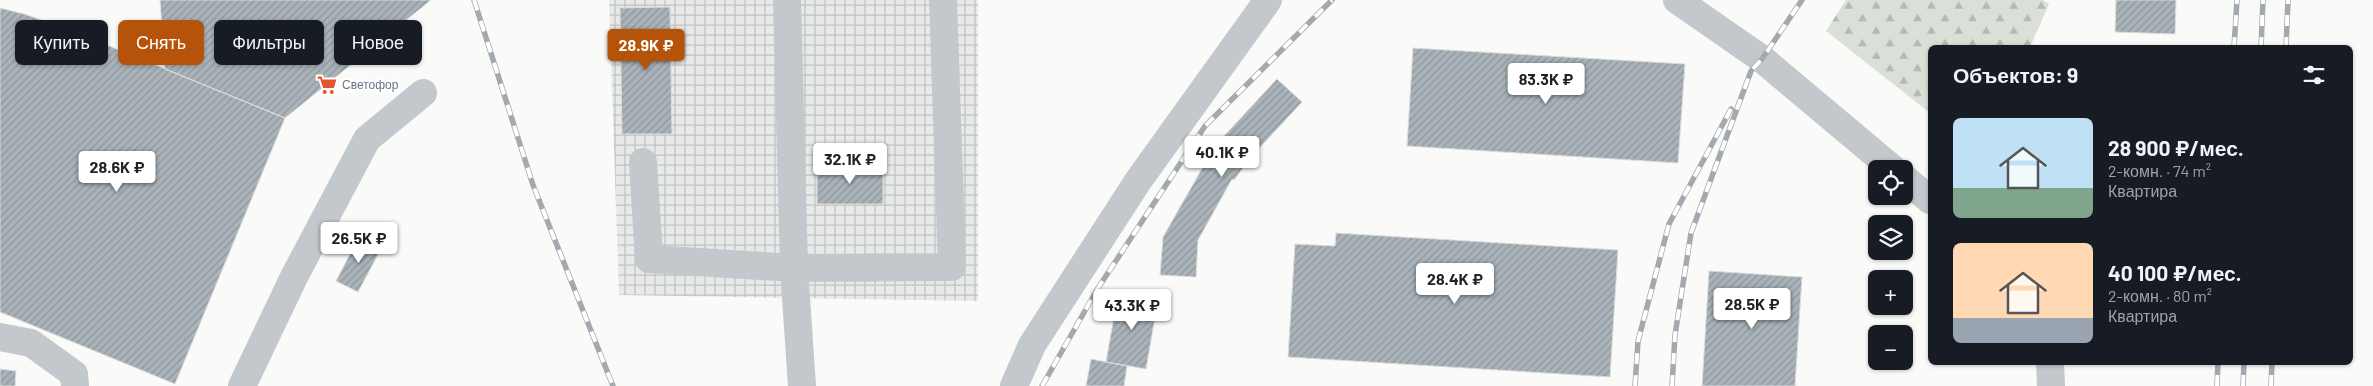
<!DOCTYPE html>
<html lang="ru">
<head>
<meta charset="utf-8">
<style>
	:root { --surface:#171b24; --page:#20242c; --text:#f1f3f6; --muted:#9ea1a6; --accent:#b45309 }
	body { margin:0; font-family:Barlow,sans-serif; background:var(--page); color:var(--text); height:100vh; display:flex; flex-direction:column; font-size:19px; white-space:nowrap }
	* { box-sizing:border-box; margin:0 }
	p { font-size:16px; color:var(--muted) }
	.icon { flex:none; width:28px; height:28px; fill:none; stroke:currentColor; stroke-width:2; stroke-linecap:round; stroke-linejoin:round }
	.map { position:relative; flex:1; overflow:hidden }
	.side { position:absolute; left:1928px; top:45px; width:425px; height:320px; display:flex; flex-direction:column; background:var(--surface); border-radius:8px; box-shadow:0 1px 4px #0004 }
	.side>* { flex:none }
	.guide { position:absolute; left:15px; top:20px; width:475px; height:45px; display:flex; gap:10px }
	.controls { position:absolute; left:1868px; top:160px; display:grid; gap:10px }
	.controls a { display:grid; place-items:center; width:45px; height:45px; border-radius:8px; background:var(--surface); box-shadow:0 1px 4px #0004; font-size:25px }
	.price { position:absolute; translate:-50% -42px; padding:0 11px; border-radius:5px; background:#fff; color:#222; font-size:16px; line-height:32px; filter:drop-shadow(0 1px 2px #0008) }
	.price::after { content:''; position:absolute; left:50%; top:30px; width:15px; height:11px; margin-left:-8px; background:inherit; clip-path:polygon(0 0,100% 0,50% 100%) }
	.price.on { background:var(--accent); color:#fff }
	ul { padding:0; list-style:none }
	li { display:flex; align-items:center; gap:15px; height:125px; padding:0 25px }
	li span { display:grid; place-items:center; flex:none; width:140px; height:100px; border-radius:8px; color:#555 }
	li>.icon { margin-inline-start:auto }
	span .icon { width:60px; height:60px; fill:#fffc; stroke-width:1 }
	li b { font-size:21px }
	h2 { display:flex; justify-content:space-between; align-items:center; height:60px; padding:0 25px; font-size:21px }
	.tag { padding:0 18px; border-radius:8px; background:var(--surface); box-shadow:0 1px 4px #0004; font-size:18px; line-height:45px }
	.tag.on { background:var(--accent); color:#fff }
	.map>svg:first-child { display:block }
	.industrial { fill:url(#industrial-grid) }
	.forest { fill:url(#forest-firs) }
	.building { fill:url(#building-hatch); stroke:#dcdcda }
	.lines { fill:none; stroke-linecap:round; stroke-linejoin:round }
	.minor { stroke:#c3c8cc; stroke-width:28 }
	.rail-casing { stroke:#a2aab0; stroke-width:5.5 }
	.rail { stroke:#fff; stroke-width:4; stroke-dasharray:11; stroke-linecap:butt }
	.labels { text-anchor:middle; stroke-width:5; stroke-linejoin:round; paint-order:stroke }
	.poi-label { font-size:12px; fill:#657683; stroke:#fff; text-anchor:start }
</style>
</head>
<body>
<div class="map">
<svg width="2373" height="386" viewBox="0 0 2373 386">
	<defs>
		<pattern id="industrial-grid" width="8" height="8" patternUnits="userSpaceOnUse" patternTransform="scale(1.25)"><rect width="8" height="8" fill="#e8e9e9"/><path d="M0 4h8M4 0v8" fill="none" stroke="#c0c1c2"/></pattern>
		<pattern id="forest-firs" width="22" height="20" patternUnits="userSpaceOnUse" patternTransform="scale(1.25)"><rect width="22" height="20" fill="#dadfd7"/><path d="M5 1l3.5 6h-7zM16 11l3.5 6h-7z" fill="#b4b9b4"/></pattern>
		<pattern id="building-hatch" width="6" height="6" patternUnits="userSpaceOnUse" patternTransform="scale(1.25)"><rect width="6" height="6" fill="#aab3b9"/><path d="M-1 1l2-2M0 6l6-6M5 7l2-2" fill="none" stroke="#8e969c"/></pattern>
	</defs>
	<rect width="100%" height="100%" fill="#fafaf8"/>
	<path class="industrial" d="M 609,0 L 978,0 L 978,301 L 619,295 Z"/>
	<path class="forest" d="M 1846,0 L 2043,0 L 2049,4 L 2030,47 L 1930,48 L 1930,113 L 1826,31 Z"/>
	<path class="building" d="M 160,0 L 431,0 L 285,118 L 165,69 Z
		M 2116,0 L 2176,0 L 2175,34 L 2115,32 Z
		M 670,7 L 672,134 L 622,134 L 620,8 Z
		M 0,8 L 24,14 L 70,30 L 285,118 L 175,384 L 0,312 Z
		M 1413,48 L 1685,64 L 1678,163 L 1407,146 Z
		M 1277,79 L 1302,102 L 1251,157 L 1234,180 L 1232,179 L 1198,240 L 1196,277 L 1160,275 L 1163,237 L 1207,160 L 1224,136 Z
		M 817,166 L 883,166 L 883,204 L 817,204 Z
		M 1336,233 L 1618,250 L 1610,377 L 1288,357 L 1295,244 L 1335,246 Z
		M 360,235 L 382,247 L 358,292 L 336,281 Z
		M 1709,271 L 1802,277 L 1795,386 L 1702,386 Z
		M 1118,294 L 1158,300 L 1146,369 L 1106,362 Z
		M 1091,359 L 1127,366 L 1124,386 L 1086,386 Z
		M 0,369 L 16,371 L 15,386 L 0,386 Z"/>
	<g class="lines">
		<path class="minor" d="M 787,0 L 794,268 L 952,267 L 943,0
			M 1677,0 L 1762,59 L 1893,169
			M 643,162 L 649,259 L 794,268 L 802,386
			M 1904,178 L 1930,200
			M 0,337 L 31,343 L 74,374 L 75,386
			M 2050,362 L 2051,386
			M 242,386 L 294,277 L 367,139 L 423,93
			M 1014,386 L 1032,345 L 1138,181 L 1268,0"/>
		<defs>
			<path id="rail" d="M 474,0 L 533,185 L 613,386
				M 2234,48 L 2237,0
				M 2261,48 L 2263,0
				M 2286,48 L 2288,0
				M 1042,386 L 1098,288 L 1205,126 L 1332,0
				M 1635,386 L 1638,341 L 1669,224 L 1731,109
				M 1672,386 L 1675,335 L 1691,233 L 1751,71 L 1762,59 L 1802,0
				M 2217,386 L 2218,362
				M 2243,386 L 2244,362
				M 2271,386 L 2272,362"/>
		</defs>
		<use href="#rail" class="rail-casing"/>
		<use href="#rail" class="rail"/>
	</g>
	<defs>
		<symbol id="supermarket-bare" viewBox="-9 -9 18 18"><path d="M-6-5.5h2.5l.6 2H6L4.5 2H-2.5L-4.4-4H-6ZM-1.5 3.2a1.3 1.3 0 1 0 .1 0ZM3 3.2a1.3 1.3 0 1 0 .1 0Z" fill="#e4572e" stroke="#fff" stroke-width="2.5" paint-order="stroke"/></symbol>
	</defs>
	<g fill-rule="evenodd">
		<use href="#supermarket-bare" x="313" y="71" width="28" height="28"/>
	</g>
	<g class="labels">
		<g class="poi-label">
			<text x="342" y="89">Светофор</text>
		</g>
	</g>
</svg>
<div class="controls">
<a><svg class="icon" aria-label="locate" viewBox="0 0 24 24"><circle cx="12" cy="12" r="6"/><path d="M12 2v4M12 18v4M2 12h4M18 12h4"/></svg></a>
<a><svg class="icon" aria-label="layers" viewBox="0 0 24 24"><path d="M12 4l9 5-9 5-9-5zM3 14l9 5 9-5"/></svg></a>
<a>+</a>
<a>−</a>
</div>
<b class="price on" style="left:646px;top:71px">28.9K ₽</b>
<b class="price" style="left:1546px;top:105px">83.3K ₽</b>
<b class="price" style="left:1222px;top:178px">40.1K ₽</b>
<b class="price" style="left:850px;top:185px">32.1K ₽</b>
<b class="price" style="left:117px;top:193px">28.6K ₽</b>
<b class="price" style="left:359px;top:264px">26.5K ₽</b>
<b class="price" style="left:1455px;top:305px">28.4K ₽</b>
<b class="price" style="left:1752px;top:330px">28.5K ₽</b>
<b class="price" style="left:1132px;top:331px">43.3K ₽</b>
<div class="guide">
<a class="tag">Купить</a>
<a class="tag on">Снять</a>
<a class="tag">Фильтры</a>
<a class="tag">Новое</a>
</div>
<section class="side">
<h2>Объектов: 9<svg class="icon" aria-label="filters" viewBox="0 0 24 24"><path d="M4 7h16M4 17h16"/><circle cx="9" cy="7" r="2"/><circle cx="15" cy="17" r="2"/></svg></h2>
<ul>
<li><span style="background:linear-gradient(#bfe0f5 70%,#7fa58c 0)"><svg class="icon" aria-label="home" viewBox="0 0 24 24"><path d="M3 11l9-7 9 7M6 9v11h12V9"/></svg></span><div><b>28 900 ₽/мес.</b><p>2-комн. · 74 m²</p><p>Квартира</p></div></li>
<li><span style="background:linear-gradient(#ffd9b3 75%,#9aa5b1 0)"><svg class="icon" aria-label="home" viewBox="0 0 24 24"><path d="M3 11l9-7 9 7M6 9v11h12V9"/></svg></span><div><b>40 100 ₽/мес.</b><p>2-комн. · 80 m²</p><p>Квартира</p></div></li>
</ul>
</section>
</div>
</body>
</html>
